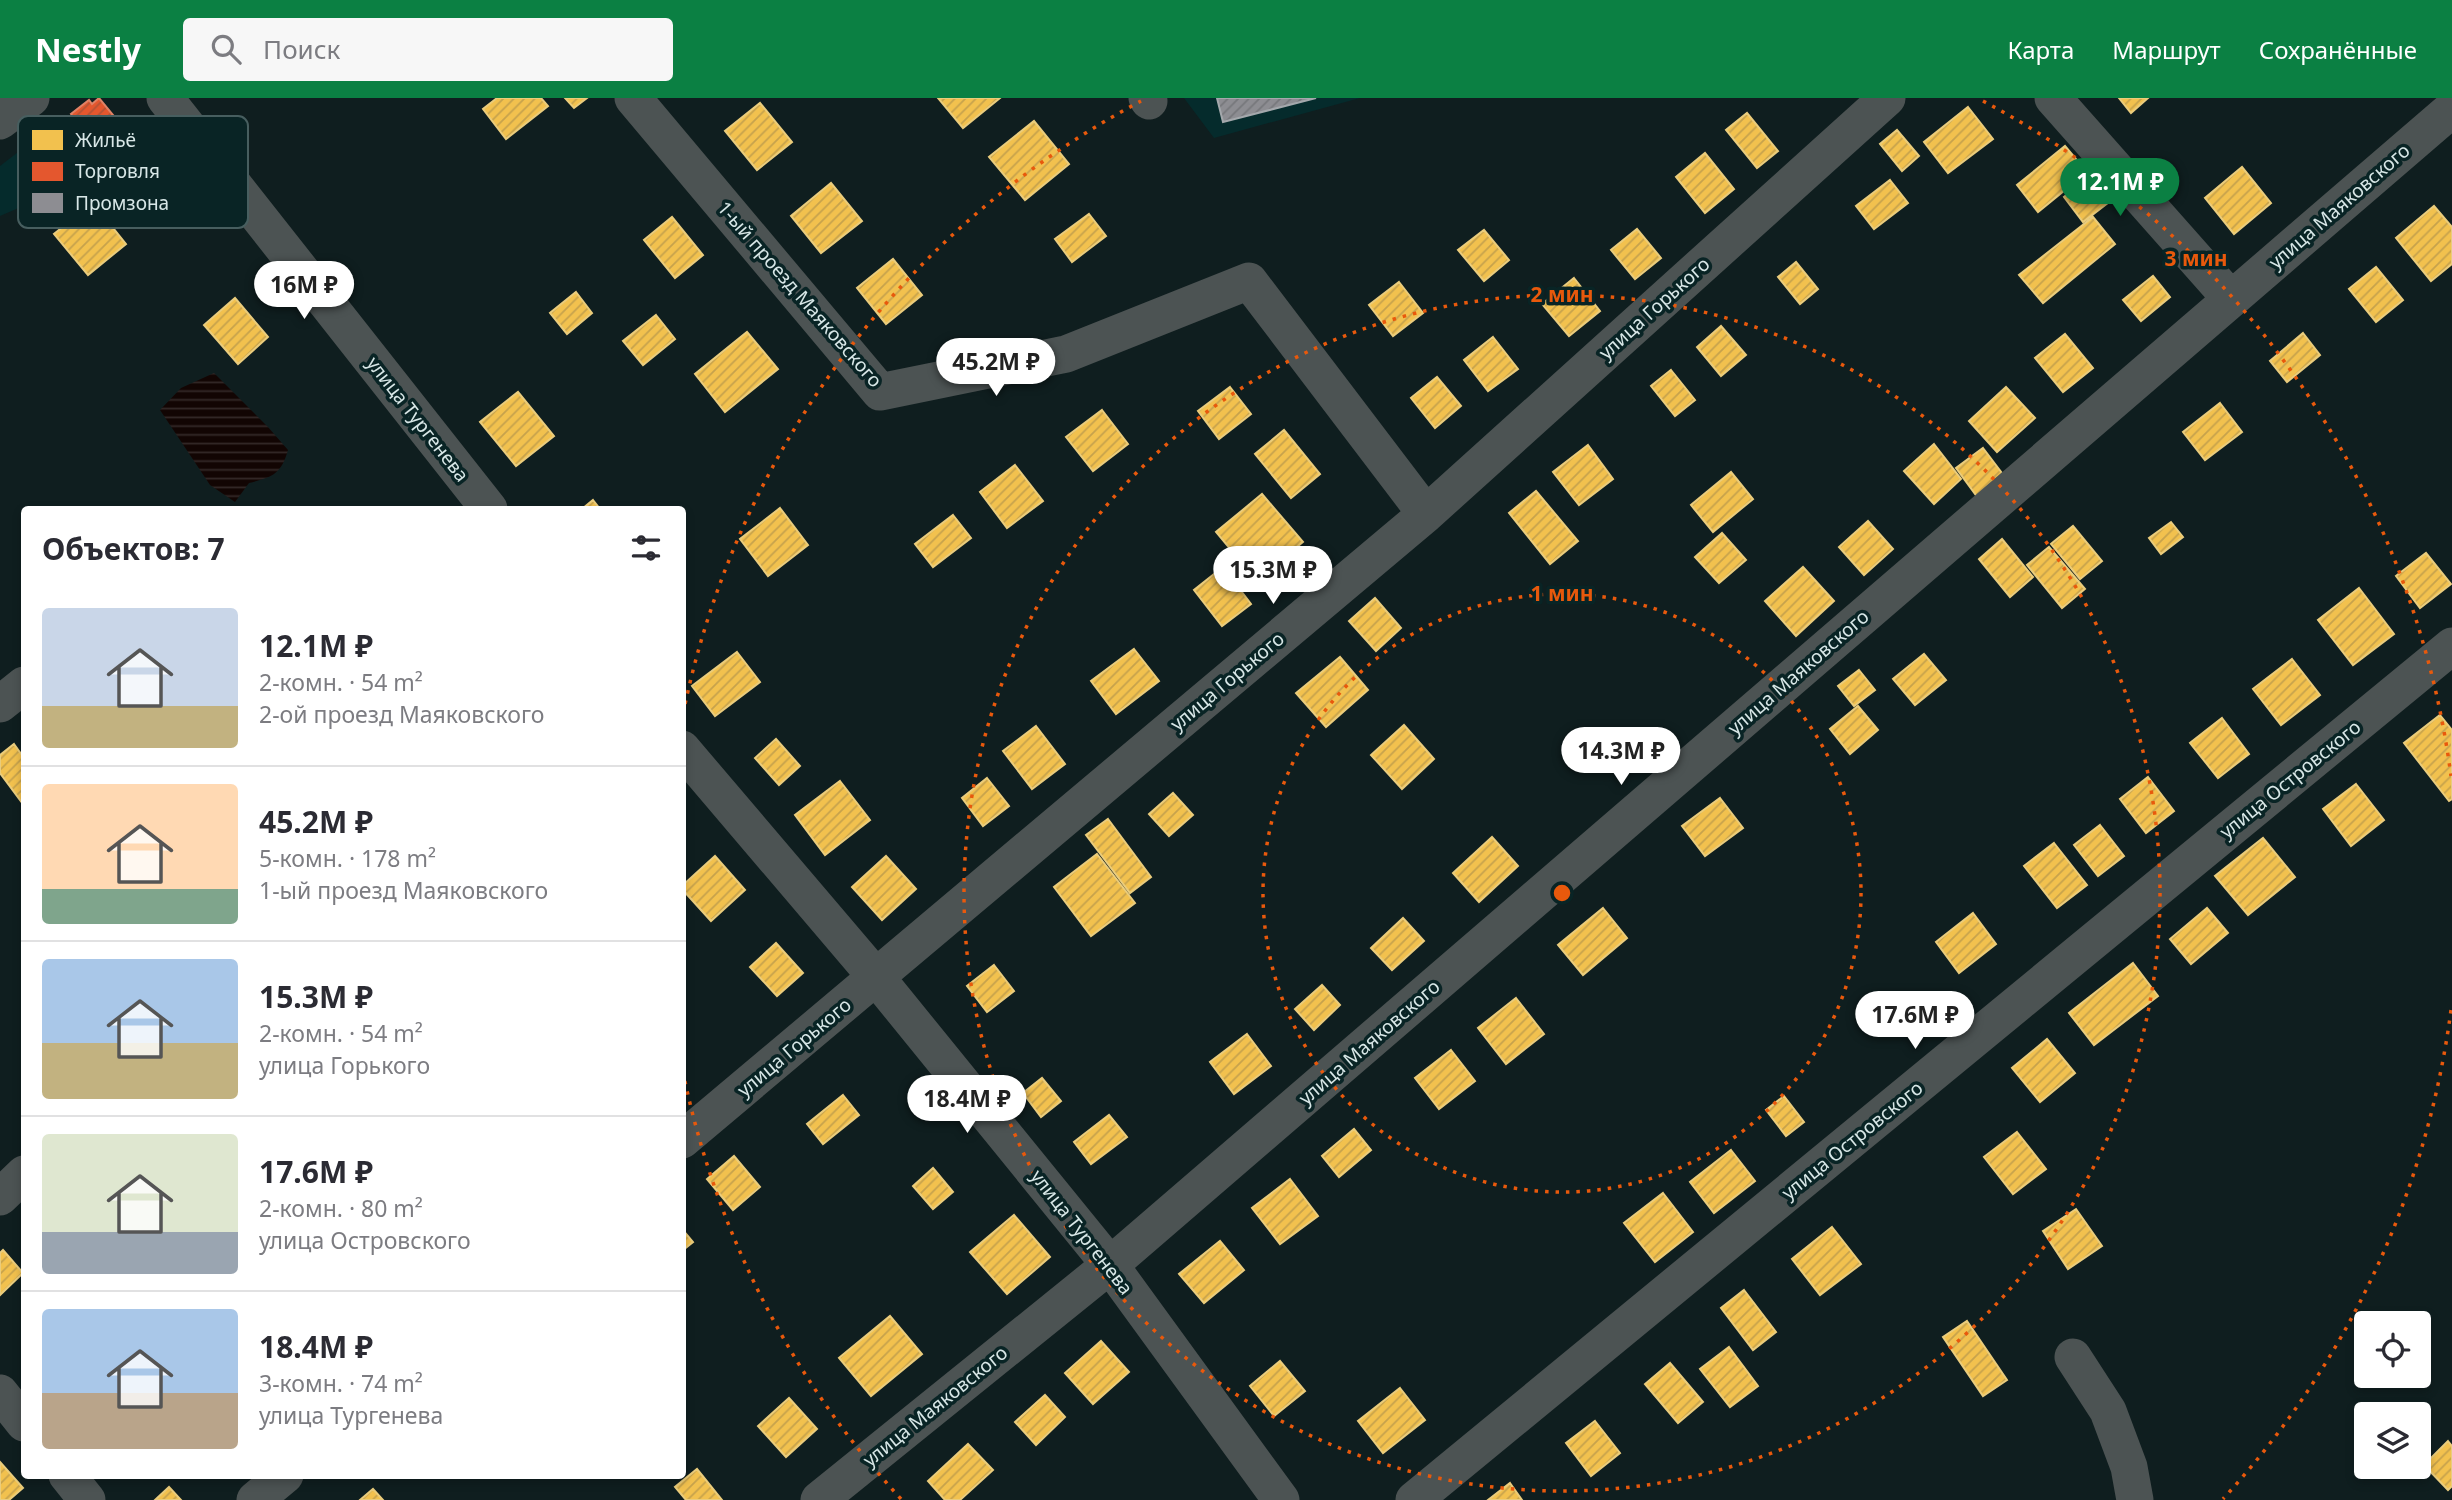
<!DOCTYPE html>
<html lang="ru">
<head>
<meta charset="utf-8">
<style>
	:root { --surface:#fff; --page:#f7f7f7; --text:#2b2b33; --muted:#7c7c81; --line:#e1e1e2; --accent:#0b8043 }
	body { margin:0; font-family:"Noto Sans",sans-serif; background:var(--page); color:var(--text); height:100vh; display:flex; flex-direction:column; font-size:26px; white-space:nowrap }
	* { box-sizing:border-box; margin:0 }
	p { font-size:23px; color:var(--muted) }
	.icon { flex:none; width:38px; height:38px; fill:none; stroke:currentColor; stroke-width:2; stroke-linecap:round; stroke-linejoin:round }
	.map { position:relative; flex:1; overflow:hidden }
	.side { position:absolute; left:21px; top:408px; width:665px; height:973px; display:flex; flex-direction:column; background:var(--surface); border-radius:7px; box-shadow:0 4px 10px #0003 }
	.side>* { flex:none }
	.controls { position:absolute; left:2354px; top:1213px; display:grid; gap:14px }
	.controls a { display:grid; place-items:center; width:77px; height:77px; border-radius:7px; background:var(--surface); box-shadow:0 4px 10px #0003; font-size:35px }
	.price { position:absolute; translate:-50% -60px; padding:0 16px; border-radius:24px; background:#fff; color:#222; font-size:23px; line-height:46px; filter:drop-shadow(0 2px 4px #0008) }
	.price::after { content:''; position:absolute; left:50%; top:42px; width:21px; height:16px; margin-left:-10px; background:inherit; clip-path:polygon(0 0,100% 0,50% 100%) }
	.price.active { background:var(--accent); color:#fff }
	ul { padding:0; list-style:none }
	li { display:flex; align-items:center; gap:21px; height:175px; padding:0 21px }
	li+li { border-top:2px solid var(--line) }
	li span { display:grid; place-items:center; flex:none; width:196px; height:140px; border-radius:7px; color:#555 }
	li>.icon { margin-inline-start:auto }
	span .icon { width:84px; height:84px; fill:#fffc; stroke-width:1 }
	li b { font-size:30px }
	h2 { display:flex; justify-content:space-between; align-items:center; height:84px; padding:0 21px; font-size:30px }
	header { display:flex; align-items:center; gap:42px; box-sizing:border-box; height:98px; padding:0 35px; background:var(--accent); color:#fff }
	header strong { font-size:33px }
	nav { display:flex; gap:38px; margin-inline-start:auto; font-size:24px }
	.search { width:490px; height:63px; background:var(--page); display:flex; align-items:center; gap:18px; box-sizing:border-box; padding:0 24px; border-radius:7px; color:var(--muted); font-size:26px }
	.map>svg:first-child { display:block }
	.built { fill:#052b2c }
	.water { fill:url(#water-rules) }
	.homes { fill:url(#homes-hatch); stroke:#eacc7c; stroke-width:2 }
	.shops { fill:url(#shops-hatch); stroke:#e08266; stroke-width:2 }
	.industry { fill:url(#industry-hatch); stroke:#a4a8ac; stroke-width:2 }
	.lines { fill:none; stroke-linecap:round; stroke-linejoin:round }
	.minor { stroke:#4c5353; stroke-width:37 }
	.ring { fill:none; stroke:#e8590c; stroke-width:3.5; stroke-dasharray:3.5 7 }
	.labels { text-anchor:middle; stroke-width:7; stroke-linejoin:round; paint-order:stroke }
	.street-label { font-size:19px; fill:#d8e7e7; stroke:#092425 }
	.key { fill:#092425; stroke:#475e5f; stroke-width:2 }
	.key-label { font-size:19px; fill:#d8e7e7 }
	.centre { fill:#e8590c; stroke:#092425; stroke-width:3.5 }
	.ring-label { font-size:21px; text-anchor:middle; font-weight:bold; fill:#e8590c; stroke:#092425; stroke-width:7; stroke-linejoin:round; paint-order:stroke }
</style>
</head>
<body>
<header>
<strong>Nestly</strong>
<div class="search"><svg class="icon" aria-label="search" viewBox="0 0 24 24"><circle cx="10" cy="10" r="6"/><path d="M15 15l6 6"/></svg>Поиск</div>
<nav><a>Карта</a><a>Маршрут</a><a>Сохранённые</a></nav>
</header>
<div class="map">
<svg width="2452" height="1402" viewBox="0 0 2452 1402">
	<defs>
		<pattern id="water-rules" width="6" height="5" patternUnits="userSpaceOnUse" patternTransform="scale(1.75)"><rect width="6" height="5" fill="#120503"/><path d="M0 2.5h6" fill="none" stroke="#342928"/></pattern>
		<pattern id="homes-hatch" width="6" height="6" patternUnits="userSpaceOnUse" patternTransform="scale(1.75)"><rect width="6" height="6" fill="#f2c14e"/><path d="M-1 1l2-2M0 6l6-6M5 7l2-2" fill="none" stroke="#c6a24c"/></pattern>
		<pattern id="shops-hatch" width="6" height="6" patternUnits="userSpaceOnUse" patternTransform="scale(1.75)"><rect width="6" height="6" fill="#e4572e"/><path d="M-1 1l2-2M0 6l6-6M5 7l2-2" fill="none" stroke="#b35235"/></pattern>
		<pattern id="industry-hatch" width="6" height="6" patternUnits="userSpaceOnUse" patternTransform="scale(1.75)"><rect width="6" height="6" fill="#8d8d92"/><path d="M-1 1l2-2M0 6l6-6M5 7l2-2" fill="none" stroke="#76777b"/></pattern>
	</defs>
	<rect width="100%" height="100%" fill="#0f1e1f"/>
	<path class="built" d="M 99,0 L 144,56 L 0,118 L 0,68 L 61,21 L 66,26 L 74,20 L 71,16 L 89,2 L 92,6 Z
		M 1184,0 L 1360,0 L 1214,40 Z"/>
	<path class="water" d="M 214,275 L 268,329 L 288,352 C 281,377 272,379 249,385 L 235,404 L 210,387 L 160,312 L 181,290 Z"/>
	<path class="homes" d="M 497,0 L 541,0 L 548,8 L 506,41 L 483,11 Z
		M 565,0 L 587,0 L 574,10 Z
		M 938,0 L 1000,0 L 963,30 Z
		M 2119,0 L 2148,0 L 2131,15 Z
		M 760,5 L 792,44 L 757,72 L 725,33 Z
		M 1968,9 L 1993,41 L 1948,75 L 1924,44 Z
		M 1747,15 L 1778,53 L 1757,70 L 1726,32 Z
		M 1034,23 L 1069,66 L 1025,102 L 989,59 Z
		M 1897,32 L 1919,58 L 1902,73 L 1880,46 Z
		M 2065,48 L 2087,74 L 2038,114 L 2017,87 Z
		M 1705,55 L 1734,91 L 1705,115 L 1676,79 Z
		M 2242,69 L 2271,105 L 2234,136 L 2205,100 Z
		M 2094,75 L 2113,101 L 2083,124 L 2064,99 Z
		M 1890,82 L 1908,105 L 1874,131 L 1856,108 Z
		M 831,85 L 862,123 L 821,155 L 791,118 Z
		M 93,105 L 126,146 L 88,177 L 54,136 Z
		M 2434,108 L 2452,129 L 2452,166 L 2431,183 L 2396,140 Z
		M 1089,116 L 1106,138 L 1072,164 L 1055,141 Z
		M 672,119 L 703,157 L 675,180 L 644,142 Z
		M 2093,119 L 2115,146 L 2043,205 L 2019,177 Z
		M 1637,131 L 1661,160 L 1635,181 L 1611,152 Z
		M 1484,132 L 1509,162 L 1484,183 L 1458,152 Z
		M 893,161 L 922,197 L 886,226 L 857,190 Z
		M 1796,164 L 1818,191 L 1800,206 L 1778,179 Z
		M 2376,169 L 2403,202 L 2376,224 L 2349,191 Z
		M 2153,178 L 2170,199 L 2141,223 L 2123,202 Z
		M 1574,180 L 1600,213 L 1569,238 L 1542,206 Z
		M 1399,184 L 1423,215 L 1393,238 L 1369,207 Z
		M 576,194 L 592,215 L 567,236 L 550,215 Z
		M 235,200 L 268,239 L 238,266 L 204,227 Z
		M 656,217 L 675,241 L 643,267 L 623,243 Z
		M 1721,228 L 1746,257 L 1721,278 L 1697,249 Z
		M 747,234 L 778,271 L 725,314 L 695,276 Z
		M 2303,235 L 2320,257 L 2287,284 L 2270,263 Z
		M 2065,236 L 2093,270 L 2063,294 L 2035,260 Z
		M 1493,239 L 1518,271 L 1488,293 L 1464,262 Z
		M 1671,272 L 1695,302 L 1675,318 L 1651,288 Z
		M 1437,279 L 1461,308 L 1435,330 L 1411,300 Z
		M 1230,289 L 1251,316 L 1219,341 L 1198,313 Z
		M 2006,289 L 2035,320 L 1997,354 L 1969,323 Z
		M 518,294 L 554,338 L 516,368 L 480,324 Z
		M 2220,305 L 2242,334 L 2205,362 L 2183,334 Z
		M 1102,312 L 1128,346 L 1093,373 L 1066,339 Z
		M 1284,332 L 1320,376 L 1291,400 L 1255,356 Z
		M 1934,346 L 1961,381 L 1934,406 L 1904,373 Z
		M 1588,347 L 1613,381 L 1579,407 L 1553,374 Z
		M 1983,350 L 2008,383 L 1981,404 L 1956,370 Z
		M 1015,367 L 1043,403 L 1007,430 L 980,394 Z
		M 1731,374 L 1753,401 L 1713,434 L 1691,407 Z
		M 1536,393 L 1578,443 L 1550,466 L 1509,415 Z
		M 1262,396 L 1303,444 L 1257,483 L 1216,434 Z
		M 593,402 L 600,411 L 582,411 Z
		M 780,410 L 808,447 L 768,478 L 740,441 Z
		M 953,417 L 971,440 L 933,469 L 915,446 Z
		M 1868,423 L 1893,451 L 1864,477 L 1839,449 Z
		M 2171,424 L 2183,439 L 2161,456 L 2149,440 Z
		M 2073,428 L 2102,463 L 2080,481 L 2051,446 Z
		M 1722,435 L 1746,462 L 1719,485 L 1695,459 Z
		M 2002,441 L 2033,479 L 2010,499 L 1979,461 Z
		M 2049,449 L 2085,491 L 2062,510 L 2027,467 Z
		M 2426,455 L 2451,486 L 2420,510 L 2396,478 Z
		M 1223,469 L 1251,506 L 1222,528 L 1194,492 Z
		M 1803,469 L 1834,503 L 1796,538 L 1765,503 Z
		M 2359,490 L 2394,536 L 2353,567 L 2318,522 Z
		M 1375,500 L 1401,530 L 1376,553 L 1349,523 Z
		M 1134,551 L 1159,583 L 1116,616 L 1091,583 Z
		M 737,554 L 760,584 L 715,618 L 692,588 Z
		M 1924,556 L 1946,582 L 1915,607 L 1893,581 Z
		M 1340,559 L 1368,592 L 1326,629 L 1296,595 Z
		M 2292,561 L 2320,597 L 2281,627 L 2253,591 Z
		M 1859,572 L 1875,592 L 1854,608 L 1838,588 Z
		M 1858,608 L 1878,632 L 1850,656 L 1830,631 Z
		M 2440,617 L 2452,632 L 2452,701 L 2449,703 L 2404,645 Z
		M 2222,620 L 2249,656 L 2218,680 L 2190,645 Z
		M 1404,627 L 1434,661 L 1402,691 L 1371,657 Z
		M 1036,628 L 1065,666 L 1032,691 L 1003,653 Z
		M 776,641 L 800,668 L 779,687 L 755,660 Z
		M 14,646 L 24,660 L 23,706 L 0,675 L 0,657 Z
		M 2148,679 L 2174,713 L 2146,735 L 2120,701 Z
		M 987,680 L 1009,708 L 983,728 L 962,700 Z
		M 840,683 L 870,722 L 825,757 L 795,717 Z
		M 2356,686 L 2384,722 L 2351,748 L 2323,711 Z
		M 1173,695 L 1193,717 L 1169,738 L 1149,716 Z
		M 1720,700 L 1743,730 L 1705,758 L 1682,728 Z
		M 1108,721 L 1151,779 L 1130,795 L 1086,737 Z
		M 2100,727 L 2124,758 L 2098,778 L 2074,747 Z
		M 1492,739 L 1518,768 L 1479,804 L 1453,775 Z
		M 2263,740 L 2295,779 L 2248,817 L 2215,778 Z
		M 2054,745 L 2087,787 L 2057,810 L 2024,768 Z
		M 1097,756 L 1135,805 L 1091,838 L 1054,789 Z
		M 715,758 L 745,792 L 711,823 L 682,791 L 682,788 Z
		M 886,758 L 916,791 L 882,822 L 852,789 Z
		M 1603,810 L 1627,840 L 1583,877 L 1558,847 Z
		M 2207,810 L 2228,835 L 2191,866 L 2170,841 Z
		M 1973,815 L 1996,846 L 1959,875 L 1936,844 Z
		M 1403,820 L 1424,843 L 1392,872 L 1371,850 Z
		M 776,845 L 803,875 L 777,898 L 750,869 Z
		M 2133,865 L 2158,898 L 2094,947 L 2069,915 Z
		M 994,867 L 1014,893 L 987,914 L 967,888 Z
		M 1322,887 L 1340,907 L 1314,932 L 1295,911 Z
		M 1516,900 L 1544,936 L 1506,966 L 1478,930 Z
		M 1247,936 L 1271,968 L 1234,996 L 1210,964 Z
		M 2047,941 L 2075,975 L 2040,1004 L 2012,970 Z
		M 1451,952 L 1475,983 L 1439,1011 L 1415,980 Z
		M 1042,980 L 1061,1003 L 1041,1019 L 1023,995 Z
		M 843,997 L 859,1017 L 823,1046 L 807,1026 Z
		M 1784,998 L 1804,1024 L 1786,1038 L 1766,1012 Z
		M 1109,1017 L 1127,1039 L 1091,1066 L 1074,1044 Z
		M 1354,1031 L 1371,1052 L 1339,1079 L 1322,1058 Z
		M 2017,1034 L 2046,1071 L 2013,1096 L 1984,1059 Z
		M 1731,1052 L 1755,1083 L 1714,1115 L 1690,1084 Z
		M 734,1058 L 760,1089 L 733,1112 L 707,1081 Z
		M 933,1070 L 953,1094 L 933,1111 L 913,1088 Z
		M 1290,1081 L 1318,1118 L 1280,1146 L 1252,1110 Z
		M 1663,1095 L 1693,1134 L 1655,1164 L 1624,1125 Z
		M 2076,1111 L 2102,1148 L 2068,1171 L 2043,1133 Z
		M 1014,1117 L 1050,1159 L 1007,1196 L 970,1154 Z
		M 1832,1129 L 1861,1166 L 1820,1197 L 1792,1161 Z
		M 682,1131 L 693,1144 L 682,1153 Z
		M 1220,1143 L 1244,1172 L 1204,1205 L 1179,1176 Z
		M 3,1152 L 23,1175 L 0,1197 L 0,1155 Z
		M 1744,1192 L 1776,1234 L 1753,1252 L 1721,1210 Z
		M 890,1218 L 922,1256 L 871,1298 L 839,1260 Z
		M 1967,1223 L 2007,1282 L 1983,1298 L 1943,1239 Z
		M 1101,1243 L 1129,1274 L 1093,1306 L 1065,1275 Z
		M 1729,1249 L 1758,1288 L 1730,1309 L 1700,1271 Z
		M 1280,1263 L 1305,1293 L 1274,1318 L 1250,1288 Z
		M 1670,1265 L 1703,1304 L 1678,1325 L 1645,1286 Z
		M 1400,1290 L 1425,1322 L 1383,1355 L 1358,1323 Z
		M 1045,1297 L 1065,1319 L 1036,1347 L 1015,1324 Z
		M 789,1300 L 817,1331 L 786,1359 L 758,1328 Z
		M 1595,1323 L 1620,1355 L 1591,1378 L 1566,1345 Z
		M 2448,1343 L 2452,1348 L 2452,1388 L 2448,1392 L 2424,1367 Z
		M 968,1346 L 993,1372 L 960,1402 L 945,1402 L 928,1383 Z
		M 0,1364 L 23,1390 L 9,1402 L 0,1402 Z
		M 697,1371 L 722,1402 L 686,1402 L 675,1389 Z
		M 1510,1385 L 1522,1402 L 1488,1402 Z
		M 169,1389 L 181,1402 L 155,1402 Z
		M 373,1391 L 383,1402 L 360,1402 Z"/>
	<path class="shops" d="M 99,0 L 127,34 L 92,60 L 65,26 L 74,20 L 71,16 L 89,2 L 92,6 Z"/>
	<path class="industry" d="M 1217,0 L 1316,0 L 1223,24 Z"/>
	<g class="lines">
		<path class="minor" d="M 165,0 L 489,411
			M 633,0 L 880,294 L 1066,256 L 1249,183 L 1426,416
			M 1147,0 L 1149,3
			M 2053,0 L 2231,201
			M 0,23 L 31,0
			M 0,606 L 24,587
			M 682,651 L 876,879 L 1110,1167 L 1281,1402
			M 682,1042 L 1426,416 L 1887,0
			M 0,1099 L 24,1076
			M 2073,1259 L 2108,1313 L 2129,1369 L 2135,1402
			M 0,1295 L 24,1325
			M 67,1377 L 87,1402
			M 255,1402 L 285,1377
			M 819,1402 L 1110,1167 L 2452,11
			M 1414,1402 L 2452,548"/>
	</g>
	<g class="ring">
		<circle cx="1562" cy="795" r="299"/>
		<circle cx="1562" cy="795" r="598"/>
		<path d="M2451 912A897 897 0 0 1 2223 1401M901 1401A897 897 0 0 1 683 974M683 616A897 897 0 0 1 1141 3M1983 3A897 897 0 0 1 2451 678"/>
	</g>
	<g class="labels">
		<g class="street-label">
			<text transform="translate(2339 108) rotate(-41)" y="7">улица Маяковского</text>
			<text transform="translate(800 196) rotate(49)" y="7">1-ый проезд Маяковского</text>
			<text transform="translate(1654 210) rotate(-42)" y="7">улица Горького</text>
			<text transform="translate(418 321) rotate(52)" y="7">улица Тургенева</text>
			<text transform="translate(1798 574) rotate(-41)" y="7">улица Маяковского</text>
			<text transform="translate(1227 583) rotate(-40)" y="7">улица Горького</text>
			<text transform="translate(2290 681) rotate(-39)" y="7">улица Островского</text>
			<text transform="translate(1369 944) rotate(-41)" y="7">улица Маяковского</text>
			<text transform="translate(794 949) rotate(-40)" y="7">улица Горького</text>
			<text transform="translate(1852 1042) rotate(-39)" y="7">улица Островского</text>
			<text transform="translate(1082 1134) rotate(52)" y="7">улица Тургенева</text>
			<text transform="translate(935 1308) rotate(-39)" y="7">улица Маяковского</text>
		</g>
	</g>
	<rect x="18" y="18" width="230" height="112" rx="10" class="key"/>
	<rect x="32" y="32" width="31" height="20" fill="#f2c14e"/>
	<rect x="32" y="64" width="31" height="19" fill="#e4572e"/>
	<rect x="32" y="95" width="31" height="20" fill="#8d8d92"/>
	<g class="key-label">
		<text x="75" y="49">Жильё</text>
		<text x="75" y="80">Торговля</text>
		<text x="75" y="112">Промзона</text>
	</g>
	<circle cx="1562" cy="795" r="10" class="centre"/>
	<g class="ring-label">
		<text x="2196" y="168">3 мин</text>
		<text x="1562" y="204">2 мин</text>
		<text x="1562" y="503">1 мин</text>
	</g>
</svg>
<div class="controls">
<a><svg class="icon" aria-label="locate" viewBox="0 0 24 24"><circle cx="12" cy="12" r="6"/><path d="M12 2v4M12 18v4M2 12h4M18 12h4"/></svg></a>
<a><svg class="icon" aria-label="layers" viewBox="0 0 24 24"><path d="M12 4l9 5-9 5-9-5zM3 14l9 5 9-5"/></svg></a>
</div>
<b class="price active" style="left:2120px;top:120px">12.1M ₽</b>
<b class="price" style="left:304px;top:223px">16M ₽</b>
<b class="price" style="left:996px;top:300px">45.2M ₽</b>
<b class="price" style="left:1273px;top:508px">15.3M ₽</b>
<b class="price" style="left:1621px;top:689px">14.3M ₽</b>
<b class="price" style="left:1915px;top:953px">17.6M ₽</b>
<b class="price" style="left:967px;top:1037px">18.4M ₽</b>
<section class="side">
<h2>Объектов: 7<svg class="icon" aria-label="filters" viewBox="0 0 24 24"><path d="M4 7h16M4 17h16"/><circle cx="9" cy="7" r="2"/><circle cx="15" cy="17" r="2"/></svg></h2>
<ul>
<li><span style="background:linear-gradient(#c9d6e8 70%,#c2b280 0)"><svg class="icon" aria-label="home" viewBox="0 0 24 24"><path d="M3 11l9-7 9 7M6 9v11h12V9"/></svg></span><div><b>12.1M ₽</b><p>2-комн. · 54 m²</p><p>2-ой проезд Маяковского</p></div></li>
<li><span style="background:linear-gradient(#ffd9b3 75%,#7fa58c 0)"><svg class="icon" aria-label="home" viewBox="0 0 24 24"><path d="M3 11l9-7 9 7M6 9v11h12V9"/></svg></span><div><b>45.2M ₽</b><p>5-комн. · 178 m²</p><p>1-ый проезд Маяковского</p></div></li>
<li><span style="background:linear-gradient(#a9c7e8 60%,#c2b280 0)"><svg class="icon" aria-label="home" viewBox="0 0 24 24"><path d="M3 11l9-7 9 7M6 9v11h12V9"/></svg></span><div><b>15.3M ₽</b><p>2-комн. · 54 m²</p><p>улица Горького</p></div></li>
<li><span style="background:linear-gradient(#dfe7d0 70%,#9aa5b1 0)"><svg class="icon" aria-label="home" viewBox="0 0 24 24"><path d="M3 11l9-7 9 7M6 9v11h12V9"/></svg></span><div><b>17.6M ₽</b><p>2-комн. · 80 m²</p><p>улица Островского</p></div></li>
<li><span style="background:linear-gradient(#a9c7e8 60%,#b9a48a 0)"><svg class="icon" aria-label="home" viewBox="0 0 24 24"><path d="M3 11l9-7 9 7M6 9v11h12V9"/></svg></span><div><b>18.4M ₽</b><p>3-комн. · 74 m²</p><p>улица Тургенева</p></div></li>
</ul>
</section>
</div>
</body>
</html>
